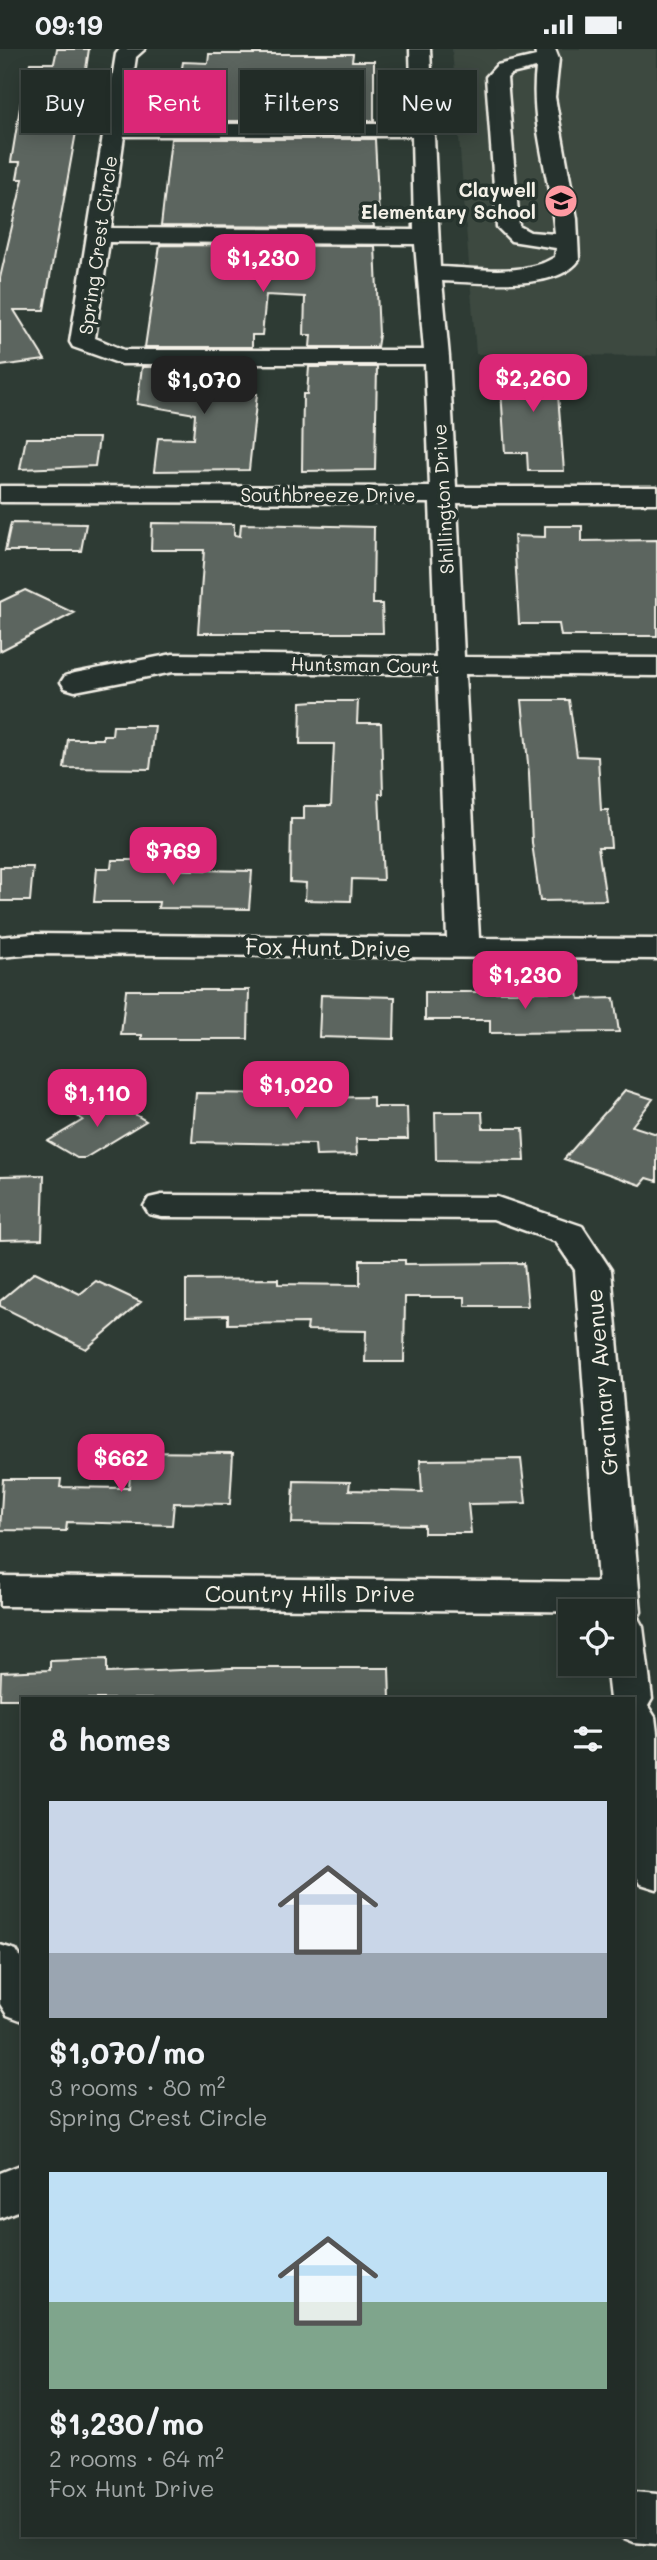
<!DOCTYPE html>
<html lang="en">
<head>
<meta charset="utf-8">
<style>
	:root { --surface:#222c27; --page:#2e3833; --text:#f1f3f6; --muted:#a2a7a7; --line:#3f4844; --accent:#db2777 }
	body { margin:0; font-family:Mali,sans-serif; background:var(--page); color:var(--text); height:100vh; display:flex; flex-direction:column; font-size:26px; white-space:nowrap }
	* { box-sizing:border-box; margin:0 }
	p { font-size:23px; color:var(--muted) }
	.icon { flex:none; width:38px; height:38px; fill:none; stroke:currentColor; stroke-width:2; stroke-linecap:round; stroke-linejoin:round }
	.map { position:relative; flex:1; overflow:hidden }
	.details { position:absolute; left:21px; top:1648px; width:614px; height:840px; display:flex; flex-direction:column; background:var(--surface); border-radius:0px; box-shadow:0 4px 18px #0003,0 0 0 2px var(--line) }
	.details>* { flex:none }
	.guide { position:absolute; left:21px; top:21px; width:616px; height:63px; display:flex; gap:14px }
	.buttons { position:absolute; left:558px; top:1550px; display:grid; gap:14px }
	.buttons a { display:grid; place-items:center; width:77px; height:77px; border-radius:0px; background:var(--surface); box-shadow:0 4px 18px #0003,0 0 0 2px var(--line); font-size:35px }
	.price { position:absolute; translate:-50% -60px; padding:0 16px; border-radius:14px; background:var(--accent); color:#fff; font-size:23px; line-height:46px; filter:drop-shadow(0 2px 4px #0008) }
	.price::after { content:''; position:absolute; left:50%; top:42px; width:21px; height:16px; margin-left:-10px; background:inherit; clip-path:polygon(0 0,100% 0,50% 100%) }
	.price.current { background:#222; color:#fff }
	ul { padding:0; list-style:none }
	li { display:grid; align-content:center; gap:14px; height:371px; padding:0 28px }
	li span { display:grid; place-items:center; height:217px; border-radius:0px; color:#555 }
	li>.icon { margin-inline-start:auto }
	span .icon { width:126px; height:126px; fill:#fffc; stroke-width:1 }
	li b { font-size:30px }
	h2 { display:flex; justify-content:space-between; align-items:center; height:84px; padding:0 28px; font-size:30px }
	.tag { padding:0 24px; border-radius:0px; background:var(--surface); box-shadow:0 4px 18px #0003,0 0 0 2px var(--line); font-size:24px; line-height:63px }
	.tag.current { background:var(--accent); color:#fff }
	.status { display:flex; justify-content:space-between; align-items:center; height:49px; padding:0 35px; background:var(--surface); direction:ltr }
	.status svg { height:19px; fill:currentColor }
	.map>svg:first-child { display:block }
	.built { fill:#3c4841 }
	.building { fill:#5c655e; stroke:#f4f1e8; stroke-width:2 }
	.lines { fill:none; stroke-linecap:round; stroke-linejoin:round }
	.minor-casing { stroke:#f4f1e8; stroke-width:5 }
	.minor { fill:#26332d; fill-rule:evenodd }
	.labels { text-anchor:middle; stroke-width:7; stroke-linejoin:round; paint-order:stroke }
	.far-poi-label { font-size:19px; font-weight:bold; fill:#f4f1e8; stroke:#26332d; text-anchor:end }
	.far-street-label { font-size:19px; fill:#f4f1e8; stroke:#26332d }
	.street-label { font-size:23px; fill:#f4f1e8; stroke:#26332d }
</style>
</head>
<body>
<div class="status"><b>09:19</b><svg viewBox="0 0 49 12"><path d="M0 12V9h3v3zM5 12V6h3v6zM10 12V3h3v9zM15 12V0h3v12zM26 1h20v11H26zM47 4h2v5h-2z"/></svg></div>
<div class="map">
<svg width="657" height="2511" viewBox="0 0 657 2511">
	<rect width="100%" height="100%" fill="#2e3b34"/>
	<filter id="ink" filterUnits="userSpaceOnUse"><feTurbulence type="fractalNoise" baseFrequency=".0143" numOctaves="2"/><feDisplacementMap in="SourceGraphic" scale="14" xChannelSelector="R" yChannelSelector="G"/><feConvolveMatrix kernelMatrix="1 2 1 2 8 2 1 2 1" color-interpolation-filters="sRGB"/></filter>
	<g filter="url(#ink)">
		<path class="built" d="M 452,0 L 657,0 L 657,307 L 476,305 Z"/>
		<path class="building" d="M 57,0 L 89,0 L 80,61 L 44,261 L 14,261 L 45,311 L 0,317 L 0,229 L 23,130 L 17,130 L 20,113 L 11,113 L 23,40 L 30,14 L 54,14 Z
			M 209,5 L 353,5 L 352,12 L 374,12 L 374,72 L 173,72 L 183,13 L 208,14 Z
			M 171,90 L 375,90 L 379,169 L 373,169 L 374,178 L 161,177 Z
			M 160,196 L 375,197 L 379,286 L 377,298 L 310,298 L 311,286 L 304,286 L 305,248 L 266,246 L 262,286 L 252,286 L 252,298 L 145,298 Z
			M 520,308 L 555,308 L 564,422 L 528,422 L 527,404 L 505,404 L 500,324 L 521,325 Z
			M 142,318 L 253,318 L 253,345 L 257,345 L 249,421 L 154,422 L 158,389 L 193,390 L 195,365 L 137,355 Z
			M 309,318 L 377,318 L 375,421 L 302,422 L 303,345 L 307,345 Z
			M 26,389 L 99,389 L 95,417 L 20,420 Z
			M 11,474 L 86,475 L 81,502 L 5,502 Z
			M 152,474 L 234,475 L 234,486 L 240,487 L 241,475 L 374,478 L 373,555 L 382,555 L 383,584 L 198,584 L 204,501 L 151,501 Z
			M 545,477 L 582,477 L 582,492 L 657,491 L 657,587 L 561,587 L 559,575 L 519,575 L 514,487 L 545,488 Z
			M 25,541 L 74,564 L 0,602 L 0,553 Z
			M 522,651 L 569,651 L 577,707 L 598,708 L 601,761 L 608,761 L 611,798 L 598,798 L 606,851 L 540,852 L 532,794 L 529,725 Z
			M 315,652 L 358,652 L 357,674 L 381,674 L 383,745 L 379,745 L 383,831 L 352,830 L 351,852 L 305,851 L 306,834 L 290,833 L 291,770 L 304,770 L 304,757 L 331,757 L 334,695 L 300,695 L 301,653 Z
			M 113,677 L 155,677 L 150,720 L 64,719 L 68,690 L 103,690 L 103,686 L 112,686 Z
			M 112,811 L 142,811 L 141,820 L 252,822 L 249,860 L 158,859 L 159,853 L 94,853 L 97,819 L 111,819 Z
			M 0,818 L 33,818 L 30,852 L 0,852 Z
			M 126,941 L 249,941 L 248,990 L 142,990 L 142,986 L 121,986 Z
			M 425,943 L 578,943 L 579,950 L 614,949 L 619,983 L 490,984 L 490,971 L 425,971 Z
			M 321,946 L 395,948 L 394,990 L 319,988 Z
			M 625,1041 L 653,1050 L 632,1077 L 657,1085 L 657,1132 L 647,1129 L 641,1136 L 564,1110 Z
			M 196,1044 L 292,1045 L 292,1049 L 373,1048 L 373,1058 L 407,1058 L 408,1090 L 356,1090 L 357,1106 L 316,1107 L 315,1095 L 192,1093 Z
			M 106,1048 L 146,1072 L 85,1109 L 77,1109 L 48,1092 L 83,1071 L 76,1066 Z
			M 435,1063 L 482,1063 L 483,1079 L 523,1079 L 525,1112 L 436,1111 Z
			M 44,1126 L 42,1190 L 0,1191 L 0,1127 Z
			M 360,1211 L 405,1211 L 405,1215 L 524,1214 L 528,1257 L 465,1257 L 465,1248 L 405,1248 L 404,1313 L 365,1313 L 366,1282 L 307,1281 L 308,1274 L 228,1275 L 228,1266 L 186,1267 L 186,1231 L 278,1230 L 278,1235 L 360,1236 Z
			M 35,1223 L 80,1245 L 96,1232 L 141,1253 L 86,1300 L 0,1257 L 0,1252 Z
			M 132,1403 L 233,1404 L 230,1455 L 174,1454 L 172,1476 L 67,1473 L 66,1482 L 0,1481 L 3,1430 L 61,1430 L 60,1438 L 129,1439 Z
			M 521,1410 L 526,1454 L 468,1455 L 471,1484 L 424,1484 L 424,1476 L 292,1474 L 294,1432 L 350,1433 L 349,1441 L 422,1443 L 420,1411 Z
			M 107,1610 L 107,1624 L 231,1619 L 389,1619 L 390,1650 L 0,1650 L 1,1623 L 50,1621 L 50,1612 Z"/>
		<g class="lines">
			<defs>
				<path id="minor" d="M 120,0 L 145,0 L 136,8 L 126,75 L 412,75 L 410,0 L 430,0 L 440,218 C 476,219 523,228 555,208 L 556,199 L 511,192 L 497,178 L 486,28 L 497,16 L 536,7 L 535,0 L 555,0 L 559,10 L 555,48 L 577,170 L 579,211 C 557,243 476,233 442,232 L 449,308 L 456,438 L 657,438 L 657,454 L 457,454 L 464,608 L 657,609 L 657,627 L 465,625 L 479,889 L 657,890 L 657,910 L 33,905 L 0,908 L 0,888 L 33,885 L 447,889 L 437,625 L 173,623 L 75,642 L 65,639 L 61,633 L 65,627 L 75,624 L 173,605 L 436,608 L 430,454 L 0,453 L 0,437 L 430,438 L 425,315 L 121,315 L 73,298 L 70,293 L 116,5 ZM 536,19 C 529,75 551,129 555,185 L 530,183 L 519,177 L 507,29 L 511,25 ZM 124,87 L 412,87 L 414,181 L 111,179 ZM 109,193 L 415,195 L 424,301 L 124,301 L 95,289 Z
					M 162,1146 L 497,1148 L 582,1177 L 611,1221 L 641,1563 L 638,1569 L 643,1578 L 652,1650 L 648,1657 L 655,1668 L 657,1684 L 657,1840 L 641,1835 L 634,1823 L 634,1650 L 610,1650 L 606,1615 L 623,1615 L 623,1563 L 0,1557 L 0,1527 L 598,1533 L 575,1221 L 556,1193 L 493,1170 L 162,1168 L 149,1165 L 144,1157 L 149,1149 Z
					M 0,1896 L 16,1901 L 23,1912 L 23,1972 L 7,1966 L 0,1955 Z
					M 23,2115 L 23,2160 L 0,2169 L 0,2124 Z
					M 634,2443 L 657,2445 L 657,2495 L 634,2493 L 619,2487 L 634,2487 Z"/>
			</defs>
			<use href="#minor" class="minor-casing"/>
			<use href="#minor" class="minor"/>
		</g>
	</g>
	<defs>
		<symbol id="school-disc" viewBox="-11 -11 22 22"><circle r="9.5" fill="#ff9aa2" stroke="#26332d"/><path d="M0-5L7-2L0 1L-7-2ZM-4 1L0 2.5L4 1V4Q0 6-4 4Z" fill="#111"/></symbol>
	</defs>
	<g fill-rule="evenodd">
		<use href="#school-disc" x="542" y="133" width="38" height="38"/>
	</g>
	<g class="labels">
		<g class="far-poi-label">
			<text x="536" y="148">Claywell<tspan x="536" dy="22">Elementary School</tspan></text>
		</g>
		<g class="far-street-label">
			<text transform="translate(98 196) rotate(-82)" y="7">Spring Crest Circle</text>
			<text x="328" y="453">Southbreeze Drive</text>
			<text transform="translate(443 450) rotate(-93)" y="7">Shillington Drive</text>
			<text transform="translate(365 616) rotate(1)" y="7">Huntsman Court</text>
		</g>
		<g class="street-label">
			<text transform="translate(328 899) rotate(1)" y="8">Fox Hunt Drive</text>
			<text transform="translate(602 1333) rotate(-95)" y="8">Grainary Avenue</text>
			<text x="310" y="1553">Country Hills Drive</text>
		</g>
	</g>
</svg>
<div class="buttons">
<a><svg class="icon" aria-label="locate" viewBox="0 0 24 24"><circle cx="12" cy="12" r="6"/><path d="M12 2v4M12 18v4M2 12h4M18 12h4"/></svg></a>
</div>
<b class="price" style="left:263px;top:245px">$1,230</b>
<b class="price" style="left:533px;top:365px">$2,260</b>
<b class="price current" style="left:204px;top:367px">$1,070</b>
<b class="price" style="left:173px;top:838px">$769</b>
<b class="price" style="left:525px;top:962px">$1,230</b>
<b class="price" style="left:296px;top:1072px">$1,020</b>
<b class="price" style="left:97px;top:1080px">$1,110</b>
<b class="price" style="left:121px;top:1445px">$662</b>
<div class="guide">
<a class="tag">Buy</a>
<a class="tag current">Rent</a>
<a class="tag">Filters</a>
<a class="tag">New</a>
</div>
<section class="details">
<h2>8 homes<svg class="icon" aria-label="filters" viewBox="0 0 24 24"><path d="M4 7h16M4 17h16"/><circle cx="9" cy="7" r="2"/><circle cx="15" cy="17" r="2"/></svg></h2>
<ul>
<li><span style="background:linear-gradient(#c9d6e8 70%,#9aa5b1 0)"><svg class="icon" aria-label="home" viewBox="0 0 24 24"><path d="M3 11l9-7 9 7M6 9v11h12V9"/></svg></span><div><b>$1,070/mo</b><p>3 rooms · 80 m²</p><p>Spring Crest Circle</p></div></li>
<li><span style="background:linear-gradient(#bfe0f5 60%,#7fa58c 0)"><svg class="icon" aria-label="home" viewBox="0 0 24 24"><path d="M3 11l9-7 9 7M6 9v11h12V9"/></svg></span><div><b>$1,230/mo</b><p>2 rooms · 64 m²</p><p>Fox Hunt Drive</p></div></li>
</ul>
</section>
</div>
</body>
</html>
